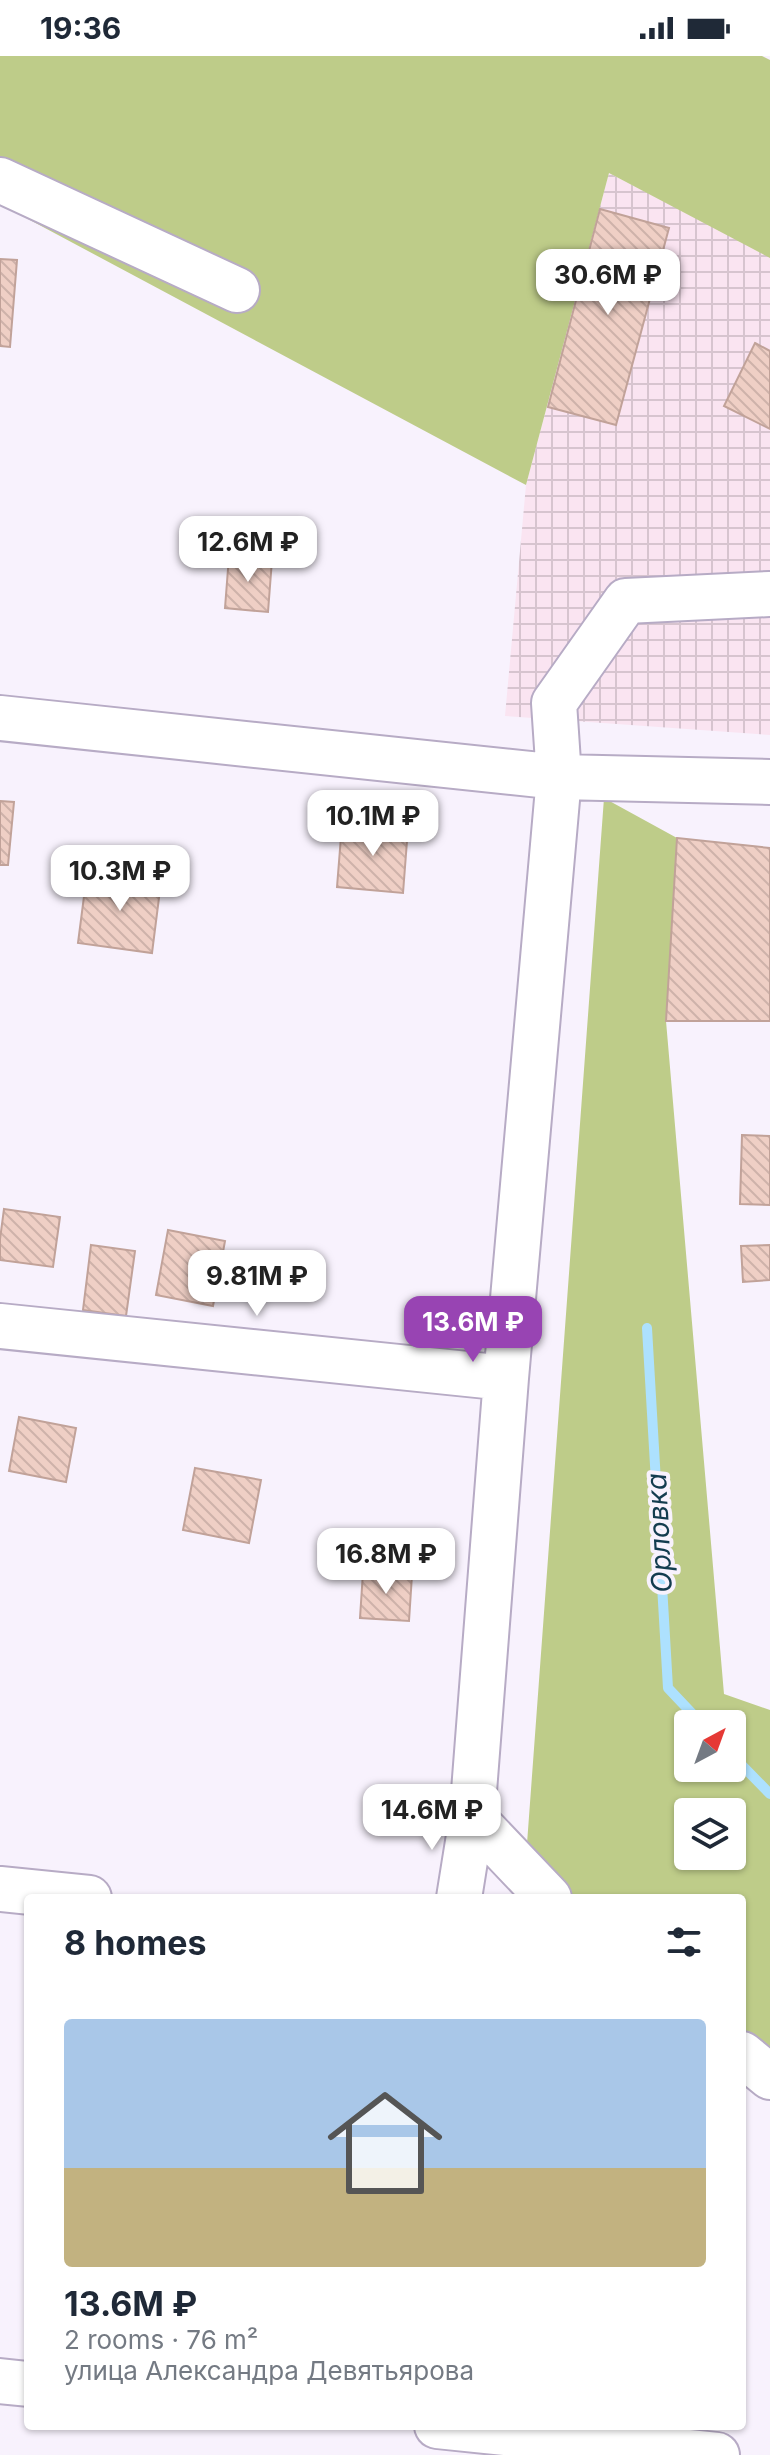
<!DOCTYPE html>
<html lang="en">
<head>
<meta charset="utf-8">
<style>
	:root { --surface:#fff; --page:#f2f2f3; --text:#1f2937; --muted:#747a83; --line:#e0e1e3; --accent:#9844b3 }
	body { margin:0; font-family:Inter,sans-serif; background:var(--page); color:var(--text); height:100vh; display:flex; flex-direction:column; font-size:30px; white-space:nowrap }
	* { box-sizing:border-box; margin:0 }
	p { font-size:26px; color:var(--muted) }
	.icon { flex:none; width:44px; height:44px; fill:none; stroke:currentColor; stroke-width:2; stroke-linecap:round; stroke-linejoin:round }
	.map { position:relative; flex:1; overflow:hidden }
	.side { position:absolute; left:24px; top:1838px; width:722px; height:536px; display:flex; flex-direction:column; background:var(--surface); border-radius:8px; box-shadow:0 2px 6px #0004 }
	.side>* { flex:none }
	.needle { width:52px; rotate:41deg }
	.buttons { position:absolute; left:674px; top:1654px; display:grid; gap:16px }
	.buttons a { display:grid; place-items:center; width:72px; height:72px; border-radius:8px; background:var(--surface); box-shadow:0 2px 6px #0004; font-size:40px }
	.price { position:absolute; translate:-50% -68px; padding:0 18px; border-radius:16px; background:#fff; color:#222; font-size:26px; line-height:52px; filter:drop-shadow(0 2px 4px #0008) }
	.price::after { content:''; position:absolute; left:50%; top:48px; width:24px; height:18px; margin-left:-12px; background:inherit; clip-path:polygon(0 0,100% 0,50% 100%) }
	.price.active { background:var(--accent); color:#fff }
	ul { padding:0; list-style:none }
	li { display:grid; align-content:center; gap:16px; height:424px; padding:0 40px }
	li+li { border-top:2px solid var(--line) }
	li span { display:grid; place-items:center; height:248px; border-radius:8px; color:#555 }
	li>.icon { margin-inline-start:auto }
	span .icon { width:144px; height:144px; fill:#fffc; stroke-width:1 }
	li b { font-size:34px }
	h2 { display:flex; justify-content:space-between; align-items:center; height:96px; padding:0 40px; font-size:34px }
	.status { display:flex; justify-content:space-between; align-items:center; height:56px; padding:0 40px; background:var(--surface); direction:ltr }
	.status svg { height:22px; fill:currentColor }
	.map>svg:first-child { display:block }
	.industrial { fill:url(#industrial-grid) }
	.green { fill:#becc89; fill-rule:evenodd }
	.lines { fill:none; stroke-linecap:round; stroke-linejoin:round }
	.stream { stroke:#ade1fe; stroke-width:10 }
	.building { fill:url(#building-back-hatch); stroke:#c1a299; stroke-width:2 }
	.minor-casing { stroke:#b7abc5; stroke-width:48 }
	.minor { stroke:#fff; stroke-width:44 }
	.labels { text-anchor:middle; stroke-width:8; stroke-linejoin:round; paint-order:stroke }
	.water-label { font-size:28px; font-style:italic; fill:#133c4f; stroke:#f8f2fd }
</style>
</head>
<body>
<div class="status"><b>19:36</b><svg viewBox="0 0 49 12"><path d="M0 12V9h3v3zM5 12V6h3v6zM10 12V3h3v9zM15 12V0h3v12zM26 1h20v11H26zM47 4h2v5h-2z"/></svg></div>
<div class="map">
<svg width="770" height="2399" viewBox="0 0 770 2399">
	<defs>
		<pattern id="industrial-grid" width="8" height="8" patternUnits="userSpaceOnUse" patternTransform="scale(2)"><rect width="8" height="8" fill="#fae4f1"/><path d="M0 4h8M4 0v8" fill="none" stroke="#d7c4cf"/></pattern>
		<pattern id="building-back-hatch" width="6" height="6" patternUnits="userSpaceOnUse" patternTransform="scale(2)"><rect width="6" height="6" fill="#efcfc5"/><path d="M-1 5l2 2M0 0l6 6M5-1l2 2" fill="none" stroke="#ceb2aa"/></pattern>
	</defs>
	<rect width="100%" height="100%" fill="#f8f2fd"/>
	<path class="industrial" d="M 609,117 L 770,200 L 770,679 L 505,660 L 526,429 Z"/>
	<path class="green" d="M 0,0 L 762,0 L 770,4 L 770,202 L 609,117 L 526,429 L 0,148 Z
		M 604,742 L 677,782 L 666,965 L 724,1638 L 770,1654 L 770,2021 L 742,2001 L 742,1842 L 523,1842 ZM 688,1668 L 732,1668 L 732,1712 L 688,1712 ZM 688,1756 L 732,1756 L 732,1800 L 688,1800 Z"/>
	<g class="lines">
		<path class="stream" d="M 647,1272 L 668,1632 L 702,1668
			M 732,1699 L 770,1738"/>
	</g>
	<path class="building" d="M 600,153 L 669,172 L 616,369 L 548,351 Z
		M 0,203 L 17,204 L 10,291 L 0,290 Z
		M 755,287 L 770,295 L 770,373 L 724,350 Z
		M 229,500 L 272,504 L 268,556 L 225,552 Z
		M 0,745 L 14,746 L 8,809 L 0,809 Z
		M 342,768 L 408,772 L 403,837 L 337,831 Z
		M 677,782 L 770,792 L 770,965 L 666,965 Z
		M 87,817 L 161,826 L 152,897 L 78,887 Z
		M 742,1079 L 770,1080 L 770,1149 L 740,1148 Z
		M 4,1153 L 60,1161 L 53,1211 L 0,1204 L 0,1183 Z
		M 168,1174 L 225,1185 L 213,1250 L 156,1239 Z
		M 91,1189 L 135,1195 L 126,1260 L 83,1254 Z
		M 770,1189 L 770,1224 L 743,1226 L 741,1190 Z
		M 19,1361 L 76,1372 L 66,1426 L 9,1415 Z
		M 195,1412 L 261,1424 L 249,1487 L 183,1474 Z
		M 363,1516 L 412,1519 L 409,1565 L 360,1562 Z"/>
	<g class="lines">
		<defs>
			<path id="minor" d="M 0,124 L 237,234
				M 0,662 L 559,721 L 770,726
				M 0,1270 L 506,1322
				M 0,1833 L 89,1842
				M 459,1842 L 472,1761
				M 549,1842 L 472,1761 L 506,1322 L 559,721 L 554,647 L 626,545 L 770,538
				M 742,1998 L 770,2021
				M 0,2325 L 28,2328
				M 437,2370 L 717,2399"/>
		</defs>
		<use href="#minor" class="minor-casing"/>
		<use href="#minor" class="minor"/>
	</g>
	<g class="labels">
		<g class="water-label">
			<text transform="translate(659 1477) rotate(-93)" y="10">Орловка</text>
		</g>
	</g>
</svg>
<div class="buttons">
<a><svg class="needle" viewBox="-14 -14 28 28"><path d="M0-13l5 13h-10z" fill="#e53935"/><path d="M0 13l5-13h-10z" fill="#747a83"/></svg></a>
<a><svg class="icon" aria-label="layers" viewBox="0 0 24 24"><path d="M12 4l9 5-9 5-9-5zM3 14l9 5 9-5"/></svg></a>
</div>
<b class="price" style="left:608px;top:261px">30.6M ₽</b>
<b class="price" style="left:248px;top:528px">12.6M ₽</b>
<b class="price" style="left:373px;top:802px">10.1M ₽</b>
<b class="price" style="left:120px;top:857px">10.3M ₽</b>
<b class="price" style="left:257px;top:1262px">9.81M ₽</b>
<b class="price active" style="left:473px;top:1308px">13.6M ₽</b>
<b class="price" style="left:386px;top:1540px">16.8M ₽</b>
<b class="price" style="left:432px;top:1796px">14.6M ₽</b>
<section class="side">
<h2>8 homes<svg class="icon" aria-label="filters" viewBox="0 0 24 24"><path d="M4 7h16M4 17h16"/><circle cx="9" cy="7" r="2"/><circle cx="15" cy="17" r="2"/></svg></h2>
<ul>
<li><span style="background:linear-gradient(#a9c7e8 60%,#c2b280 0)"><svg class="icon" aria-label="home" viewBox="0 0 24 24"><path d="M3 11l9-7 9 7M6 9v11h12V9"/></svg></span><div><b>13.6M ₽</b><p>2 rooms · 76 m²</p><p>улица Александра Девятьярова</p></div></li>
</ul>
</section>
</div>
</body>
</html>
